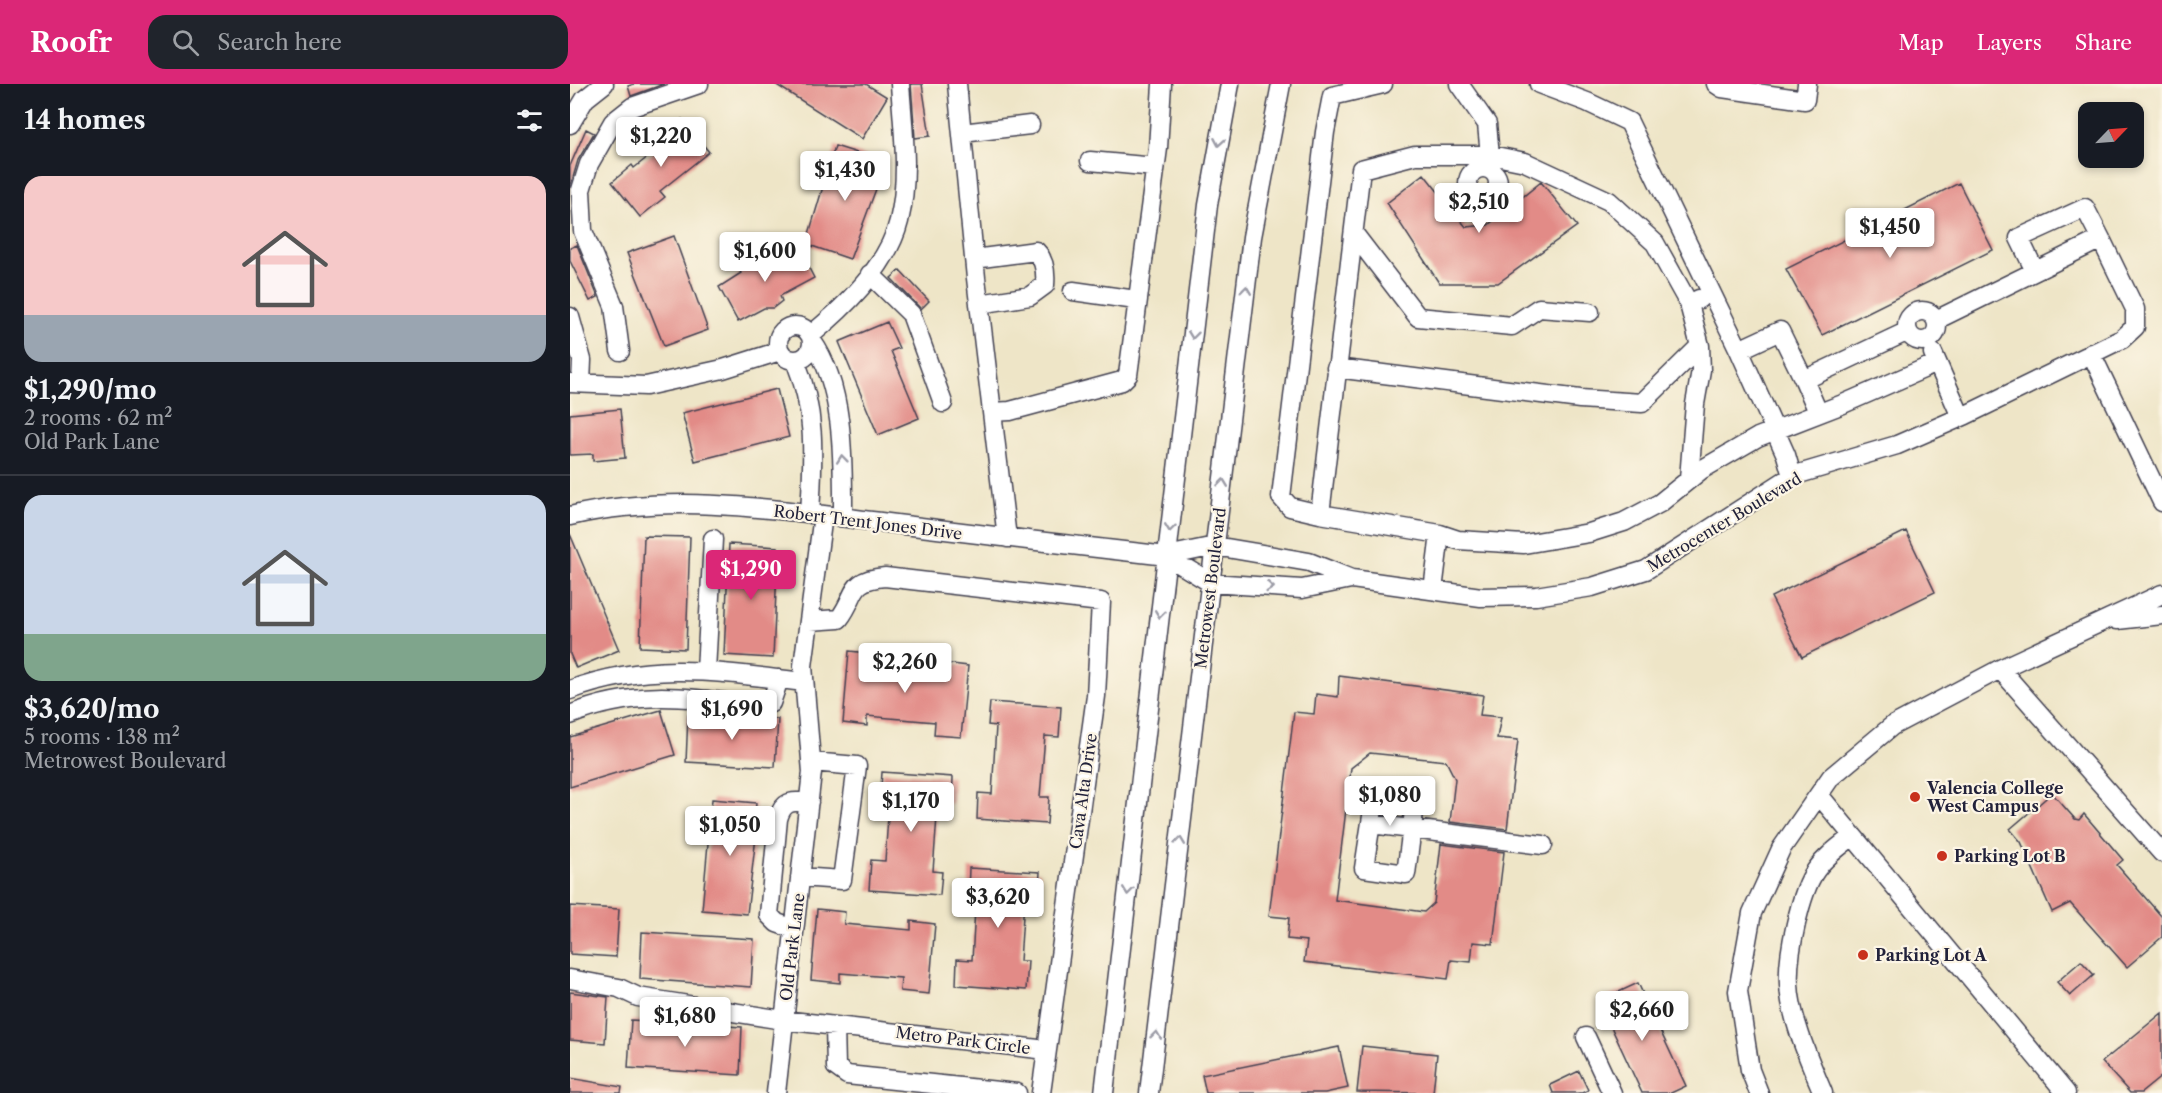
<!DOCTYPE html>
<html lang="en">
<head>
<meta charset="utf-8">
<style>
	:root { --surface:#171b24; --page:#20242c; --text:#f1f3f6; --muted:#9ea1a6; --line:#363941; --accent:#db2777 }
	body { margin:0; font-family:"Libre Caslon Text",serif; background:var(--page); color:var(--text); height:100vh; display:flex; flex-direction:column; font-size:22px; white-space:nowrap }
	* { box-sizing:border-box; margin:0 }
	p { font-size:20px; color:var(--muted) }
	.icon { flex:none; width:33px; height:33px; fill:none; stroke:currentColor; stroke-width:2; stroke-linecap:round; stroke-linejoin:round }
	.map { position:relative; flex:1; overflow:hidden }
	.details { display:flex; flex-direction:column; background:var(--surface); width:570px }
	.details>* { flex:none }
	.needle { width:39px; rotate:65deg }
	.fabs { position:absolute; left:1508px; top:18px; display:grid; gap:12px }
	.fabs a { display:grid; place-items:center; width:66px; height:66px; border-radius:12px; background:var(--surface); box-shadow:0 3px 9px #0003; font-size:30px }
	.price { position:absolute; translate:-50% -51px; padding:0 14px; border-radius:6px; background:#fff; color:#222; font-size:20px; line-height:39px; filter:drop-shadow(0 2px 3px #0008) }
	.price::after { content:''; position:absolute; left:50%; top:36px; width:18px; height:14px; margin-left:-9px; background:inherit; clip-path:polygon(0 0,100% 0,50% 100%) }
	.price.active { background:var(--accent); color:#fff }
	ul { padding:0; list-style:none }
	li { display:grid; align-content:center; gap:12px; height:318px; padding:0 24px }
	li+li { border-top:2px solid var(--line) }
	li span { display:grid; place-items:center; height:186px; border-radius:18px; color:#555 }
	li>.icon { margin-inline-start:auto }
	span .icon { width:108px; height:108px; fill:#fffc; stroke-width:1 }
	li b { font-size:26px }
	h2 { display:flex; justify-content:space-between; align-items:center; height:72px; padding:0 24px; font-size:26px }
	header { display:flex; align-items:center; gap:36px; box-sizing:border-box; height:84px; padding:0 30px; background:var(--accent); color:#fff }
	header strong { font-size:28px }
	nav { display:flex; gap:33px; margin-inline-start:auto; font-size:21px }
	.search { width:420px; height:54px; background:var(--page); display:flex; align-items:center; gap:15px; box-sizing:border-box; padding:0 21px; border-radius:18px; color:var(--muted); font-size:22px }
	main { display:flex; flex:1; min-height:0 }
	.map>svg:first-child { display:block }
	.building { fill:#e28b87 }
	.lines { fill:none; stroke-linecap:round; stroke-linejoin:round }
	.minor-casing { stroke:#413f50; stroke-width:21 }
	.minor { stroke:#fff; stroke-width:18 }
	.oneway { stroke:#9c9ca7 }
	.poi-dot { fill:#c8321e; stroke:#fcf5e5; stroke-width:2 }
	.labels { text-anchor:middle; stroke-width:4.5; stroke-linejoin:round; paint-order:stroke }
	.street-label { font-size:16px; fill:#22223b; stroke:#fcf5e5 }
	.poi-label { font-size:16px; font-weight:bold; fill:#22223b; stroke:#fcf5e5; text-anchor:start }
</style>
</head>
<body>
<header>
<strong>Roofr</strong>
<div class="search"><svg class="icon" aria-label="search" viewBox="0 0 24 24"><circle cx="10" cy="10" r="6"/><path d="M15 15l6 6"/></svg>Search here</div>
<nav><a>Map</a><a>Layers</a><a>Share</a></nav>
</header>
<main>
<section class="details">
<h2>14 homes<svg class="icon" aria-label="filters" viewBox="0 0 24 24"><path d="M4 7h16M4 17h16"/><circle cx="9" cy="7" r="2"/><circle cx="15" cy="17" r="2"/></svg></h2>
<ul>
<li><span style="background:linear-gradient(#f6c9c9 75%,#9aa5b1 0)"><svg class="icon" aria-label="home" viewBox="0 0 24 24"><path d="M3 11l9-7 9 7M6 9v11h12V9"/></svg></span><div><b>$1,290/mo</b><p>2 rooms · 62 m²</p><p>Old Park Lane</p></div></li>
<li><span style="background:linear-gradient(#c9d6e8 75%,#7fa58c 0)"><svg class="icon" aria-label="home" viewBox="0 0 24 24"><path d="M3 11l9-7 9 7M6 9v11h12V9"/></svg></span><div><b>$3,620/mo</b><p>5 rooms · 138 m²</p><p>Metrowest Boulevard</p></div></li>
</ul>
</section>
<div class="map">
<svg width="1592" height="1009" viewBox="0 0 1592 1009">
	<rect width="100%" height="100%" fill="#fcf5e5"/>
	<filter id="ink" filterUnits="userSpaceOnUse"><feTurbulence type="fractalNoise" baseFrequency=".0167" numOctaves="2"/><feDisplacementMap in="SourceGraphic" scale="12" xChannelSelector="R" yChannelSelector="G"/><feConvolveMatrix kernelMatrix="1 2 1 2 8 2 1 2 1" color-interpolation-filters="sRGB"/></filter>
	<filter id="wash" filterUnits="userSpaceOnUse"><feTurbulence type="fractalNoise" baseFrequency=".008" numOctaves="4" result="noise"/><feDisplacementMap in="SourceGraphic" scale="24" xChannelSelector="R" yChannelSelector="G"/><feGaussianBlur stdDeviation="1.35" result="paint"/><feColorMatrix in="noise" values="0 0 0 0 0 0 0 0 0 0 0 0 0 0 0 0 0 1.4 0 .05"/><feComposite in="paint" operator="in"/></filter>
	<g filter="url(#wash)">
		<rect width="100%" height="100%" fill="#eee5c7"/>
		<g id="blocks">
			<path class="building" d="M 64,0 L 94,0 L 61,12 L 58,2 Z
				M 205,0 L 296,0 L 317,13 L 292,55 Z
				M 341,0 L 352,0 L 360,52 L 345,54 Z
				M 112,35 L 139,68 L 90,107 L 95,113 L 70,133 L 42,98 L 62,81 L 64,84 L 93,61 L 87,55 Z
				M 16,45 L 24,49 L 8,76 L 0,104 L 0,82 Z
				M 265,62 L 316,78 L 280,175 L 236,160 Z
				M 854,90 L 896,143 L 918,141 L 971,98 L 1007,142 L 928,199 L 869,199 L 817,119 Z
				M 1389,99 L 1423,166 L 1252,251 L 1216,185 Z
				M 104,152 L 138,246 L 94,262 L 57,169 Z
				M 7,161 L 28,213 L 20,217 L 0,177 L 0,164 Z
				M 228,163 L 244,194 L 210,212 L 212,217 L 203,224 L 194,224 L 168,238 L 149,203 L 171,189 L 169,186 L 183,174 L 201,173 L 210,167 L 212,172 Z
				M 330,186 L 359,217 L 351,225 L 321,194 Z
				M 317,238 L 329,264 L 321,267 L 349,334 L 308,351 L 269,258 Z
				M 207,305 L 219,353 L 125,377 L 112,329 Z
				M 50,325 L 55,374 L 23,377 L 23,370 L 0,371 L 0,330 Z
				M 1336,447 L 1365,508 L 1232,573 L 1201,513 Z
				M 0,450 L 49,566 L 6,584 L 0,570 Z
				M 74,452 L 120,453 L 116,565 L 70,563 Z
				M 159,460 L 208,463 L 203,574 L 154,571 Z
				M 279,567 L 307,570 L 306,583 L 373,589 L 374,579 L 398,582 L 391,653 L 364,651 L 365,638 L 297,632 L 297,642 L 273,639 Z
				M 769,592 L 913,611 L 910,631 L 931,633 L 927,654 L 948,656 L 937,745 L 880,738 L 885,695 L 876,677 L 800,669 L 781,684 L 765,816 L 854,828 L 864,819 L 871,760 L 934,768 L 923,860 L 903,858 L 901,878 L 881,876 L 878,895 L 734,878 L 737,857 L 717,855 L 719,834 L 699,832 L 724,628 L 744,630 L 746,610 L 768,613 Z
				M 420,618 L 491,623 L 489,653 L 475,652 L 470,713 L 479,713 L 477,740 L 407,735 L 408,709 L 422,710 L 426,642 L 418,641 Z
				M 91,626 L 105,671 L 0,703 L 0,653 Z
				M 118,631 L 208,635 L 205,683 L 116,678 Z
				M 312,688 L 383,693 L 382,720 L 368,719 L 363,787 L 372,788 L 370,811 L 299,806 L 301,776 L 315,777 L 319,718 L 310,718 Z
				M 1482,709 L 1505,735 L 1509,736 L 1514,730 L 1553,776 L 1547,781 L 1592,833 L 1592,853 L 1557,883 L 1500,819 L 1482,828 L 1451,758 L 1440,745 Z
				M 142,715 L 186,719 L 184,743 L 187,744 L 177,830 L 132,826 Z
				M 399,784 L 470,788 L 468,818 L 454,817 L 450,877 L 458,877 L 456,906 L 386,901 L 387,875 L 402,876 L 406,808 L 398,808 Z
				M 0,822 L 49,825 L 46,873 L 0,870 Z
				M 247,825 L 275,828 L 274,840 L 341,846 L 341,837 L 365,840 L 359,910 L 330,907 L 331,894 L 270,889 L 270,899 L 241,896 Z
				M 72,848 L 184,855 L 181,903 L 70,895 Z
				M 1511,877 L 1524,891 L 1500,912 L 1487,898 Z
				M 1068,899 L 1116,1002 L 1101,1009 L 1072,1009 L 1029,917 Z
				M 0,908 L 38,913 L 35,959 L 0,956 Z
				M 1592,929 L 1592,992 L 1571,1009 L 1560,1009 L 1532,978 Z
				M 61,936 L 172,943 L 170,991 L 58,984 Z
				M 792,962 L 867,970 L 863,1009 L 787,1008 Z
				M 769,963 L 778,1004 L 755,1009 L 636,1009 L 632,991 Z
				M 1009,987 L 1018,1006 L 1012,1009 L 983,1009 L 980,1001 Z
				M 0,994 L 52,1003 L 51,1009 L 0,1009 Z"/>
		</g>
	</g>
	<g filter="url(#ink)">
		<use href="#blocks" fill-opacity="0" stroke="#413f50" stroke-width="1.5"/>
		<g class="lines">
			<defs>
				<path id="minor" d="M 387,0 L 406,194 L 437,454
					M 889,0 L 917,40 L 921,82
					M 969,0 L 1017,18 L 1059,38 L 1169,266 L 1216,371 L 1222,392
					M 1146,0 L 1152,4 L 1235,16 L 1237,0
					M 0,40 L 15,15 L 34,0
					M 392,49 L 460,41
					M 520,77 L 585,83
					M898 99a15 15 0 1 1 30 0a15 15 0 1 1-30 0Z
					M 785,151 L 848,233 L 942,242 L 969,224 L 1020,228
					M 404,175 L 466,167 C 475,176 476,189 475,201 L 460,212 L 409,220
					M 1465,187 L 1449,154 L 1515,124 L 1531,155
					M 300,190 L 341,230 L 373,319
					M 503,207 L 566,216
					M1337 242a15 15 0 1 1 30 0a15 15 0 1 1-30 0Z
					M 0,233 L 12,276 L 11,299
					M208 259a17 17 0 1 1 34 0a17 17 0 1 1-34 0Z
					M 241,251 C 275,223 318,182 329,137 C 340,92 333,45 330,0
					M 242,257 C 275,303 273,379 273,433
					M 1169,266 L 1210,247 L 1234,296 L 1338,247
					M 50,267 L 44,222 L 13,147 L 11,106 L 19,80 L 43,38 L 62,23 L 129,0
					M 1363,269 L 1391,333
					M 1521,269 L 1592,418
					M 225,276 C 247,330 243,374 240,430
					M 766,284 L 1010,315 L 1072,319 L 1130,262
					M 1234,296 L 1248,328
					M 0,299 L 76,302 L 153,285 L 210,267
					M 422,328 L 440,327 L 552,297 L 558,291 L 588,64 L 592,0
					M 1119,395 L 1125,320 L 1131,286 L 1130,262 L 1119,220 L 1129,215
					M 750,430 L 720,423 L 711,413 L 755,48 L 762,12 L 813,0
					M 0,432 C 107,407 218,427 326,440 C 416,451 507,462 597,472 L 645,462 L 739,478 L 782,495 L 911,513 L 966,512 L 1022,503 L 1076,486 L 1222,392 L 1327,361 L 1396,331 L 1552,255 L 1565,243 L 1565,225 L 1531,155 L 1366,236
					M 870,450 L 888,456 L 954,460 L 1019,449 L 1054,438 L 1090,419 L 1131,386 L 1188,353 L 1273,320 L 1367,279
					M 597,472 L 641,499 L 732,505 L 781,495
					M 863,506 L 870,450 L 750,430 L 791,85 L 845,71 L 921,71 L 955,78 L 1039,117 L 1085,159 L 1119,220
					M 1547,536 L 1592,531
					M 239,537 L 269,535 C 288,511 277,496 315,493 L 531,518 L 526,612 L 477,966
					M 1430,585 L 1592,769
					M 136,587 L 143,455
					M 0,606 C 82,576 149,588 233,598
					M 0,631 C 68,603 122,614 192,623 L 201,619 L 209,595
					M 806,706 L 846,712 L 836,790 L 794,784 Z
					M 1249,711 L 1496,1009
					M 801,740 L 973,761
					M 230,793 L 272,796 L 287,682 L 242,678
					M 224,845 L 207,839 L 199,831 L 208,735 C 213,717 221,717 239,718
					M 0,895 L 49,904 L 68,913 L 213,936 L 477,966 L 471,1009
					M 265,942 L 266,983 L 277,991 L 447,1009
					M 1016,953 L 1042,1009
					M 206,1009 L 242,688 L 233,582 L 253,431
					M 534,1009 L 638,121 L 660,0
					M 579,1009 L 682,153 L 711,0
					M 1189,1009 L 1180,986 L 1168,907 L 1182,829 L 1211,765 L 1261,693 L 1322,642 L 1430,585 L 1592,510
					M 1253,1009 C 1240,978 1220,933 1219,900 C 1217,872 1230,808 1246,786 C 1256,772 1270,762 1283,752"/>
			</defs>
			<use href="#minor" class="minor-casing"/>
			<use href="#minor" class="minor"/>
		</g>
		<defs><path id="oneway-chevron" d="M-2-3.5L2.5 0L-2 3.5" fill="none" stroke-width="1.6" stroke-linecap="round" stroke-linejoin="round" transform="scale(1.5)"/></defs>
		<g class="oneway">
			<use href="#oneway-chevron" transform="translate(649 58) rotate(100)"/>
			<use href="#oneway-chevron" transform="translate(676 206) rotate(-83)"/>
			<use href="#oneway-chevron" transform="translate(623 251) rotate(97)"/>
			<use href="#oneway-chevron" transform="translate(272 375) rotate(-96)"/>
			<use href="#oneway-chevron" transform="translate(653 399) rotate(-83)"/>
			<use href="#oneway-chevron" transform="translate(600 444) rotate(97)"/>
			<use href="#oneway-chevron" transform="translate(700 503) rotate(4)"/>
			<use href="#oneway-chevron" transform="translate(590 530) rotate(97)"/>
			<use href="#oneway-chevron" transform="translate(610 757) rotate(-83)"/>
			<use href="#oneway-chevron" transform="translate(558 807) rotate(97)"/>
			<use href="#oneway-chevron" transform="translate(586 951) rotate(-83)"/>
		</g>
	</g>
	<g class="poi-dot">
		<circle cx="1345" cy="713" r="6"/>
		<circle cx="1372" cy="772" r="6"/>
		<circle cx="1293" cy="871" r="6"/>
	</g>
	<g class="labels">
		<g class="street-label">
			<text transform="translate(298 438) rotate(7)" y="6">Robert Trent Jones Drive</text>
			<text transform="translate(1154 438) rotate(-31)" y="6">Metrocenter Boulevard</text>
			<text transform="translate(640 504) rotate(-83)" y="6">Metrowest Boulevard</text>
			<text transform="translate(513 707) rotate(-82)" y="6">Cava Alta Drive</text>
			<text transform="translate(222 863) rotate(-83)" y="6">Old Park Lane</text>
			<text transform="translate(393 956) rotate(7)" y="6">Metro Park Circle</text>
		</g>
		<g class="poi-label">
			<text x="1357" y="710">Valencia College<tspan x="1357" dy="18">West Campus</tspan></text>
			<text x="1384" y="778">Parking Lot B</text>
			<text x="1305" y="877">Parking Lot A</text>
		</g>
	</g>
</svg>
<div class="fabs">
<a><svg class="needle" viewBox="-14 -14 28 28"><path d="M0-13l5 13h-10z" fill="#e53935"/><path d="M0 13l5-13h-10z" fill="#9ea1a6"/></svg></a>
</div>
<b class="price" style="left:91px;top:84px">$1,220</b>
<b class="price" style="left:275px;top:118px">$1,430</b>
<b class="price" style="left:909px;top:150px">$2,510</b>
<b class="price" style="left:1320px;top:175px">$1,450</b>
<b class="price" style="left:195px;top:199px">$1,600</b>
<b class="price active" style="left:181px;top:517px">$1,290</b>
<b class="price" style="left:335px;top:610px">$2,260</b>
<b class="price" style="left:162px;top:657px">$1,690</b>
<b class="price" style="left:820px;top:743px">$1,080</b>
<b class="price" style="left:341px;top:749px">$1,170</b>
<b class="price" style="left:160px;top:773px">$1,050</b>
<b class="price" style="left:428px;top:845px">$3,620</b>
<b class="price" style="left:1072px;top:958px">$2,660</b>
<b class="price" style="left:115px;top:964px">$1,680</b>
</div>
</main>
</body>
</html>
